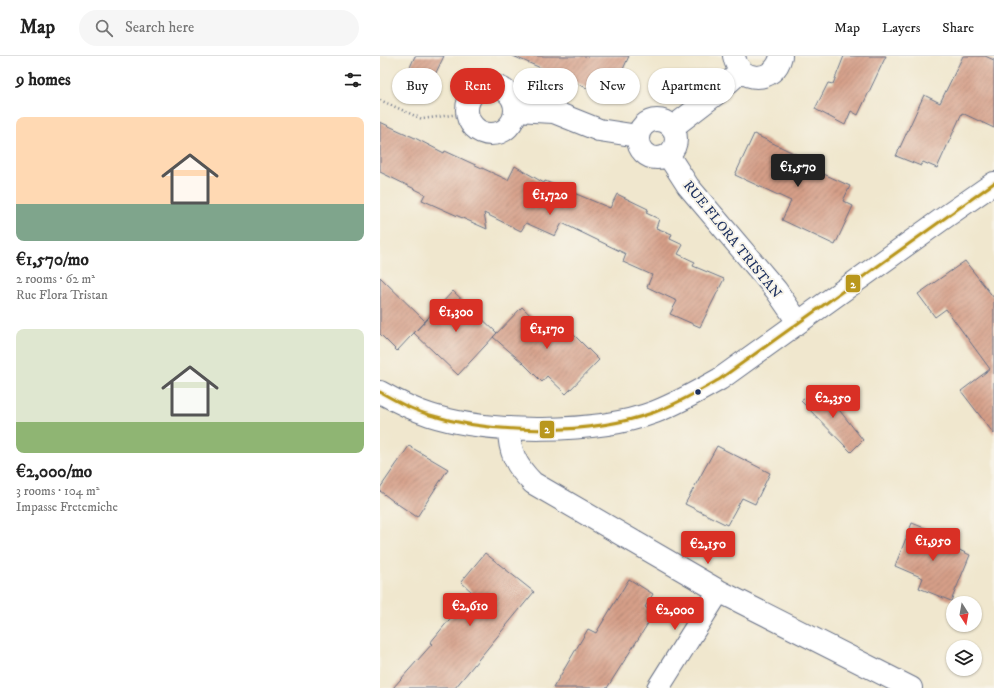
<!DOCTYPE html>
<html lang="en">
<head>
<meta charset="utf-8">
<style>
	:root { --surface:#fff; --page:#f6f6f6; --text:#222; --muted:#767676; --line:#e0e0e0; --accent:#d93025 }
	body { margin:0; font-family:"IM FELL DW Pica",serif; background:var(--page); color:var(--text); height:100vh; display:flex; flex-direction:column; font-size:15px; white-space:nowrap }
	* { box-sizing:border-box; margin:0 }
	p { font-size:13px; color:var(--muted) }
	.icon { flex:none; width:22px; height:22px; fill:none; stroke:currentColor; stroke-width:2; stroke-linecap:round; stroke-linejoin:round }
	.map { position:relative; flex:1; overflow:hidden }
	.side { display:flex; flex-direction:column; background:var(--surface); width:380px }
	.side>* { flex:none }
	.hud { position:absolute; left:12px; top:12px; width:380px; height:36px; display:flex; gap:8px }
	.needle { width:26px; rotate:169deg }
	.tools { position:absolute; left:566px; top:540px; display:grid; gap:8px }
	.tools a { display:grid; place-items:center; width:36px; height:36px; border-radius:50%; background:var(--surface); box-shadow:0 1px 3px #0004; font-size:20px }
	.price { position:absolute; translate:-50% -34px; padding:0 9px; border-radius:4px; background:var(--accent); color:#fff; font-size:13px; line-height:26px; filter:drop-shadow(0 1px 2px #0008) }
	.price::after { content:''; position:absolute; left:50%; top:24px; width:12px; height:9px; margin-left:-6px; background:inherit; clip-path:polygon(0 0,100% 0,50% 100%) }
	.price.current { background:#222; color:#fff }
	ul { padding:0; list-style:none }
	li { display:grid; align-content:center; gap:8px; height:212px; padding:0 16px }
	li span { display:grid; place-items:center; height:124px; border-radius:8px; color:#555 }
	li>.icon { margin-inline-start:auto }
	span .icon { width:72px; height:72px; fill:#fffc; stroke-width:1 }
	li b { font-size:17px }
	h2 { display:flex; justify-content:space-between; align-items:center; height:48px; padding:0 16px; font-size:17px }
	.pill { padding:0 14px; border-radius:18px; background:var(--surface); box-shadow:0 1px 3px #0004; font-size:14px; line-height:36px }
	.pill.current { background:var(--accent); color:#fff }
	header { display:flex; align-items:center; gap:24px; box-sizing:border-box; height:56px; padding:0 20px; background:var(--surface); border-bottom:1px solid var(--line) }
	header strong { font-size:19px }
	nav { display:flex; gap:22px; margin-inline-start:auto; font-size:14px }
	.search { width:280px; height:36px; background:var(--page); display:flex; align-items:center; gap:10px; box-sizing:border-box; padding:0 14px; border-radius:22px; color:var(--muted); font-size:15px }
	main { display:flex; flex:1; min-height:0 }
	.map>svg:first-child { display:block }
	.building { fill:url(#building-hatch) }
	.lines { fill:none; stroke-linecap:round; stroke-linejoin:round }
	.minor-casing { stroke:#666f85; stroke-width:24 }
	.path { stroke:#666f85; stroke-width:2.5; stroke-dasharray:1 3; stroke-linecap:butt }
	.minor { stroke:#fff; stroke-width:22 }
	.bus-1-casing { stroke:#f7f3e8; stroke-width:6 }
	.bus-1 { stroke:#b9971c; stroke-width:3 }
	.bus-dot { fill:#1b2f5e; stroke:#f7f3e8; stroke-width:1.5 }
	.labels { text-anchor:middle; stroke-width:4; stroke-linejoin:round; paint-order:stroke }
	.street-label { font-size:14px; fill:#1b2f5e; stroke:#f7f3e8 }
	.line-badge { stroke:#f7f3e8; stroke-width:1.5 }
	.badge-label { font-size:11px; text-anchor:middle; font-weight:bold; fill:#fff }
</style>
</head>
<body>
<header>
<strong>Map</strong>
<div class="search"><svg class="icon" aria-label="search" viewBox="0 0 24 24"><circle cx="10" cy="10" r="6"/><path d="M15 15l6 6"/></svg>Search here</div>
<nav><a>Map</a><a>Layers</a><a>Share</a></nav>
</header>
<main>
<section class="side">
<h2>9 homes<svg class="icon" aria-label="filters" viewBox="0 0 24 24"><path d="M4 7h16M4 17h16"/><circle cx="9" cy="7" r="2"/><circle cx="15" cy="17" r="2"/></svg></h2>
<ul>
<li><span style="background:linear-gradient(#ffd9b3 70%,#7fa58c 0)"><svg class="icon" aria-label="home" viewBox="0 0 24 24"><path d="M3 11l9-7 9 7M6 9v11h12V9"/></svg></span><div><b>€1,570/mo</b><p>2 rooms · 62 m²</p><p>Rue Flora Tristan</p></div></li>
<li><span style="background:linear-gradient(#dfe7d0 75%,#8fb573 0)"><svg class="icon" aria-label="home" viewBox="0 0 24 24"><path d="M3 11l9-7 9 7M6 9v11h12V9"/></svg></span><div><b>€2,000/mo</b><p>3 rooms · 104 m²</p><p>Impasse Fretemiche</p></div></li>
</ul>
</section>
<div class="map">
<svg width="614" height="632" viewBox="0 0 614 632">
	<defs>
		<pattern id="building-hatch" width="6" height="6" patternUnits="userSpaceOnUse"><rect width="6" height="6" fill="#d59f88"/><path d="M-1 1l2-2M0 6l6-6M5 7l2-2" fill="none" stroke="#ac8272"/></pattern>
	</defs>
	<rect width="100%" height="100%" fill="#f7f3e8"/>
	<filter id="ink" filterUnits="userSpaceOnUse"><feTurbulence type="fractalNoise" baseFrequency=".025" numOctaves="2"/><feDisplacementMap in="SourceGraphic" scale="8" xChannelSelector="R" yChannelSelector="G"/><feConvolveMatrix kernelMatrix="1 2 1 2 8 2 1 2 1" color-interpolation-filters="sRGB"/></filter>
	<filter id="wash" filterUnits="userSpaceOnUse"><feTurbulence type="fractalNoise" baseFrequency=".012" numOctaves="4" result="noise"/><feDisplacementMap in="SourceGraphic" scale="16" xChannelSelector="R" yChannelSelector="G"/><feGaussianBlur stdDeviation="0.9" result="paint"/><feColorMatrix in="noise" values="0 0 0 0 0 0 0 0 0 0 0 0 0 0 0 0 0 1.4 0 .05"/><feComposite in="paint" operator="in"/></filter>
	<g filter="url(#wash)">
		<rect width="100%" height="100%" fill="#f0e7ce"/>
		<g id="blocks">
			<path class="building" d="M 35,0 L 64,0 L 50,29 L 27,18 Z
				M 133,0 L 249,0 L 230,42 Z
				M 464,0 L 506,0 L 478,59 L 471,55 L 465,69 L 435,53 L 448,27 L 453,28 Z
				M 583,0 L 605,0 L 614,4 L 614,72 L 582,57 L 557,112 L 543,106 L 541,110 L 516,100 L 544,39 L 560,47 Z
				M 0,66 L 33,81 L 64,97 L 65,95 L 128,124 L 135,110 L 164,127 L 165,125 L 230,152 L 237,138 L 268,153 L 266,157 L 279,163 L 276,172 L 292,178 L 290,183 L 303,189 L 298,198 L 315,206 L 313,210 L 344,223 L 320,271 L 290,258 L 297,245 L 267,231 L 272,219 L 243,206 L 246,198 L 182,167 L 175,180 L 146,167 L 141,175 L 104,157 L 107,173 L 42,144 L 45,138 L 0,116 Z
				M 374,78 L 438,109 L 435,114 L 470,130 L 463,145 L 473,150 L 455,189 L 402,164 L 411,145 L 355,119 Z
				M 585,205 L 614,242 L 614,378 L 581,335 L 610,313 L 566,253 L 555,261 L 538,238 Z
				M 0,221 L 45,265 L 17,295 L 0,278 Z
				M 73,235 L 117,277 L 78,319 L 34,277 Z
				M 142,251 L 170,278 L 181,266 L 219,304 L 186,338 L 167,320 L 162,326 L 143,307 L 113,281 Z
				M 441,331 L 483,384 L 471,396 L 421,345 Z
				M 29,390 L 68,413 L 37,461 L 13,445 L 0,435 L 0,432 Z
				M 337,390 L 390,417 L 375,448 L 362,442 L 347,469 L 305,448 Z
				M 532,467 L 562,479 L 560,485 L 590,499 L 571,545 L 539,532 L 543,522 L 515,510 Z
				M 105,497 L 154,536 L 75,632 L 13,632 L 52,588 L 50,587 L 92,536 L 81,526 Z
				M 249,523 L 273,538 L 265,551 L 274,558 L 227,632 L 173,632 L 208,573 L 216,577 Z"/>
		</g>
	</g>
	<g filter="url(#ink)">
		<use href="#blocks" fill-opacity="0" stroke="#666f85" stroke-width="1"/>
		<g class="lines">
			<defs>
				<path id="minor" d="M 354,0 C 359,28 395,28 401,0
					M87 54a24 24 0 1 1 48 0a24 24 0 1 1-48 0Z
					M 135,54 L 174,56 L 219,74 L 258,80
					M258 83a19 19 0 1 1 38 0a19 19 0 1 1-38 0Z
					M 293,71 L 336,38 L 361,15
					M 288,99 L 308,130 L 396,234 L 418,266
					M 0,336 C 16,345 32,353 50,359 C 109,378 217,378 275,356 C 298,347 319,335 340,323 L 561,164 L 614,127
					M 129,372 C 129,396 136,410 153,427 L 339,535 L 531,632
					M 278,632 L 339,535"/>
			</defs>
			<use href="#minor" class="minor-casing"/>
			<path class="path" d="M 0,44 L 42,63 L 87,57"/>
			<use href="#minor" class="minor"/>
			<defs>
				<path id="bus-1" d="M 0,336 C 16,345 32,354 50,359 C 115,379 211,379 275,356 C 298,348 319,335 340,323 L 614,127"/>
			</defs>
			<use href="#bus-1" class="bus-1-casing"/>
			<use href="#bus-1" class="bus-1"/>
		</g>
	</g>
	<circle class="bus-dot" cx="318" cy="336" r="3.5"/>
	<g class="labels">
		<g class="street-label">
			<text transform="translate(353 183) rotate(51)" y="5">RUE FLORA TRISTAN</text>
		</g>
	</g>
	<g class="line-badge">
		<rect x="465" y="218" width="16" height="19" rx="4" fill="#b9971c"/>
		<rect x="159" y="364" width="16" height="19" rx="4" fill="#b9971c"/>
	</g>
	<g class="badge-label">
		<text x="473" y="232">2</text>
		<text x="167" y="377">2</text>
	</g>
</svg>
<div class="tools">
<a><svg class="needle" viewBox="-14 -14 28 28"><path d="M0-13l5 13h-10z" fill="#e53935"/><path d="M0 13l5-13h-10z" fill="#767676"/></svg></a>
<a><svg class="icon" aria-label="layers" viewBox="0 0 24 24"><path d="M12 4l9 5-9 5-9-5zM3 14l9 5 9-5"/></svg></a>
</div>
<b class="price current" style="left:418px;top:132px">€1,570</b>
<b class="price" style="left:170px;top:160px">€1,720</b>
<b class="price" style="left:76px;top:277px">€1,300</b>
<b class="price" style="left:167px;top:294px">€1,170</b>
<b class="price" style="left:453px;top:363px">€2,350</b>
<b class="price" style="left:553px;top:506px">€1,950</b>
<b class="price" style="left:328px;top:509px">€2,150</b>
<b class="price" style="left:90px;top:571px">€2,610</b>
<b class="price" style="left:295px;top:575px">€2,000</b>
<div class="hud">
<a class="pill">Buy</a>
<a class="pill current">Rent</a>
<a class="pill">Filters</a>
<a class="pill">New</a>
<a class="pill">Apartment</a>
</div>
</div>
</main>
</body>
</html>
